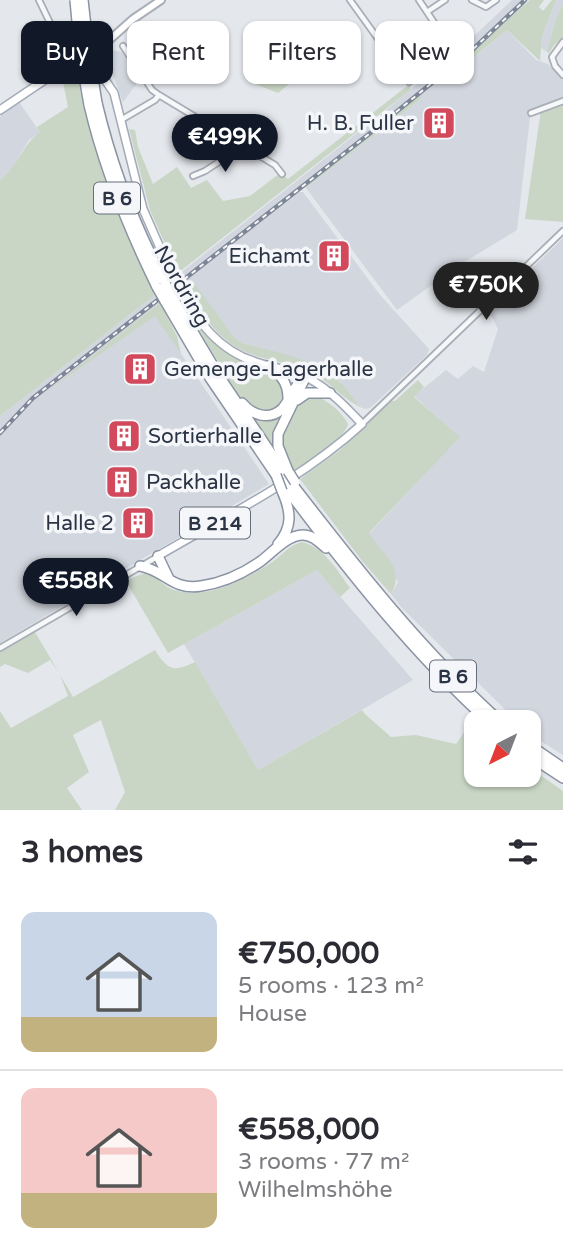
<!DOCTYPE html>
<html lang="en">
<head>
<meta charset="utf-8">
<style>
	:root { --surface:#fff; --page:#f7f7f7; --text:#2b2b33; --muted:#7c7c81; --line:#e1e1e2; --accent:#111827 }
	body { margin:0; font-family:"Varela Round",sans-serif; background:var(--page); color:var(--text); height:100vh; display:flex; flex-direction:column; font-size:26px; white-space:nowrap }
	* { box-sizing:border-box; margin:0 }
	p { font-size:23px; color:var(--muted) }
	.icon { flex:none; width:38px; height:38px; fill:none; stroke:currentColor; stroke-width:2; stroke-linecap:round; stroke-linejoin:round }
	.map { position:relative; height:810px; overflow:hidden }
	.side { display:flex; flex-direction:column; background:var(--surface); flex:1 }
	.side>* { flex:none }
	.banner { position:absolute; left:21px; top:21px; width:522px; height:63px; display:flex; gap:14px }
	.needle { width:46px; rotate:222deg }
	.controls { position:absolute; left:464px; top:710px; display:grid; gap:14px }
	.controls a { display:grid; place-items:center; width:77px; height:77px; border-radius:14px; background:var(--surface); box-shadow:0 2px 5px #0004; font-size:35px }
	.price { position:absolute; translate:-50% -60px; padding:0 16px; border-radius:24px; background:var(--accent); color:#fff; font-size:23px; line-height:46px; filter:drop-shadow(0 2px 4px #0008) }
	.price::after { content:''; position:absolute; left:50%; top:42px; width:21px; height:16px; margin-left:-10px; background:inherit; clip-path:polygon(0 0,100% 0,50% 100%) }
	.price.selected { background:#222; color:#fff }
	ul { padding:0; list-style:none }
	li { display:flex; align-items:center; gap:21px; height:175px; padding:0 21px }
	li+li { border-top:2px solid var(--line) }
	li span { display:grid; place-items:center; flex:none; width:196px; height:140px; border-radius:14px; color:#555 }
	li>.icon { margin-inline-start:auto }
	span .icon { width:84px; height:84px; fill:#fffc; stroke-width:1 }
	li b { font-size:30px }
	h2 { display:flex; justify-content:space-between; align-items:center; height:84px; padding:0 21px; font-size:30px }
	.tag { padding:0 24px; border-radius:14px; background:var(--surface); box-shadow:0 2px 5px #0004; font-size:24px; line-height:63px }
	.tag.selected { background:var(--accent); color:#fff }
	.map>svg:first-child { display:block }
	.built { fill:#d2d6de }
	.green { fill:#c9d6c5 }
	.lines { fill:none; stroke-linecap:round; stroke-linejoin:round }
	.street-casing { stroke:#a9aeb7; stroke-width:8 }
	.secondary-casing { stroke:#a9aeb7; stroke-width:10 }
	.primary-casing { stroke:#a3abb8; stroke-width:10 }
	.highway-casing { stroke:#8b94a3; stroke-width:12 }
	.street { stroke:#f7f8fa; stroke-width:4.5 }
	.secondary { stroke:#fff; stroke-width:6 }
	.primary { stroke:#fff; stroke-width:7 }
	.highway { stroke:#fff; stroke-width:9 }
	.rail-casing { stroke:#7d8696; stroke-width:4.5 }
	.rail { stroke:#f4f6f9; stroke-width:2; stroke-dasharray:5; stroke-linecap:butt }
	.primary-bridge-casing { stroke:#a3abb8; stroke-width:10; stroke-linecap:butt }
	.highway-bridge-casing { stroke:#8b94a3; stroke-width:12; stroke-linecap:butt }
	.primary-bridge { stroke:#fff; stroke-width:7 }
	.highway-bridge { stroke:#fff; stroke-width:9 }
	.labels { text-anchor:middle; stroke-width:7; stroke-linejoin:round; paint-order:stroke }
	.shield { fill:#f4f6f9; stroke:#676e7b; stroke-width:2 }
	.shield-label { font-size:19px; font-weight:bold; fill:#2b3445 }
	.poi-label { font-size:21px; fill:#2b3445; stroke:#f4f6f9; text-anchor:end }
	.street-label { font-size:21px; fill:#2b3445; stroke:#f4f6f9 }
</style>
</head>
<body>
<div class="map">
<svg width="563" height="810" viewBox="0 0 563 810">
	<rect width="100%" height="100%" fill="#e4e7ec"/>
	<path class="built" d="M 512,0 L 523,0 L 521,2 L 525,6 L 461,63 L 464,66 L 507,30 L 536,60 L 548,64 L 563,80 L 563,98 L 531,109 L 517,230 L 461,264 L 397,310 L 306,188 L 422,98 L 420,96 L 298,192 L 303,192 L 380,295 L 429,349 L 427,355 L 370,408 L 365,409 L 350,397 L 340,381 L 293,358 L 242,343 L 233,336 L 193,282 L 185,285 L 178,275 L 386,110 L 473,37 Z
		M 556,0 L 563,0 L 563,4 L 556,18 L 547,52 L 541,48 L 542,36 Z
		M 111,50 L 122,52 L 140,79 L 123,102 L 109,65 L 108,57 Z
		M 19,102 L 40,132 L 28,141 L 10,173 L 0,180 L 0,116 Z
		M 563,238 L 563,755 L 534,737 L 529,731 L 528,723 L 519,723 L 402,608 L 391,594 L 398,582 L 369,534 L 459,437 L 414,396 L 446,370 L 458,379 L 473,366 L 484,372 L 498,329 L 492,317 L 486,313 Z
		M 156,294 L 160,303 L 59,383 L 155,315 L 269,484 L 0,643 L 0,416 Z
		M 317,570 L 413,680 L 258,770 L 184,644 Z"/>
	<path class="green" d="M 530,0 L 544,0 L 539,7 L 543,11 L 552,0 L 556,0 L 542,36 L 540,61 L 507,30 L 463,66 L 460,63 Z
		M 563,4 L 563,38 L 554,45 L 549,53 L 547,52 L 556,18 Z
		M 300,62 L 303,67 L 289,84 L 278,93 L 250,82 L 246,77 Z
		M 72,76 L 77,77 C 93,154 121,224 156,294 L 0,416 L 0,180 C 18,167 21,146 40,132 L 37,127 L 68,107 L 62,77 Z
		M 411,83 L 410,90 L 178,273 L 150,210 L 129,129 L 135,130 L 138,147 L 153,184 L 177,167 L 191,188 L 207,180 L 223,201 L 250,196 L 280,173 L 288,179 Z
		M 420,95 L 422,98 L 306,188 L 305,187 Z
		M 563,102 L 563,222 L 525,219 L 541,110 Z
		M 193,281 L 233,336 L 242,343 C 273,352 315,358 339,381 C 349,390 353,402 365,409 C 347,403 333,385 316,375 C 299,365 279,363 260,357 C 222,347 203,318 185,285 Z
		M 177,290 L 201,329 L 221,349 L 278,376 L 286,394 L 280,407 L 263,414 L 247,406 L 240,399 L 176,291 Z
		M 160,303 L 177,336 L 181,354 L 155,316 L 46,392 Z
		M 418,380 L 424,387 L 414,397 L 460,437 L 369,533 C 383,555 406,568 391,594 L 363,562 L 300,479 L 339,451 L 391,401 L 395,401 Z
		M 300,384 C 287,407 275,425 276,452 L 251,415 L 270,418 Z
		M 315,396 C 329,401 341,411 348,424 C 343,441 309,461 294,470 C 287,461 281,449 281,438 C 282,420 297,397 315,396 Z
		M 302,542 C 324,547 337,570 350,588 L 340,597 L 317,570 L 168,653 L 127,583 L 126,580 L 148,572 C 157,577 164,587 174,590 C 206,601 245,579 271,563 C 282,555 288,546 302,542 Z
		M 35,632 L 58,671 L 50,660 L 28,673 L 5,664 L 0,667 L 0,652 Z
		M 155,650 C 168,671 174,672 195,662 L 258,770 L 362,710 L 365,714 L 391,737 L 416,735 L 456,744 L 472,721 L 476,724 L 476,775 L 528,775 L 529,767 L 563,791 L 563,810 L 115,810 L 125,792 L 101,720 L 73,735 L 89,772 L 67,788 L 82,810 L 0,810 L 0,711 L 11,728 L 68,696 L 60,675 L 73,697 Z"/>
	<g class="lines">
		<defs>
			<path id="street" d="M 39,0 L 51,25
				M 350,0 L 409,82 L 449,51 L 451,48 L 419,0
				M 472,0 L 486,7 L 496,0
				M 427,12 L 445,0
				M 563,42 L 552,57 L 555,66 L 563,75
				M 123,46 L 152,90 L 159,95 L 275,165 L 282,174
				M 531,113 L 563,101
				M 121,120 L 155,100 L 159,95
				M 193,176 L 205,171 L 243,146
				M 362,424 L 563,231
				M 0,648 L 157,557"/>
			<path id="secondary" d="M 98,50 L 133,19 L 161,0"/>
			<path id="primary" d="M75 58a13 13 0 1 1 26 0a13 13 0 1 1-26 0Z
				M 97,68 L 114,93 L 143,209 L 172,275
				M 0,110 L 52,75 L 76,63
				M 158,556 C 228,515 302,479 362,424 C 346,407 329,389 308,378 C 292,370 273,368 256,362 C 219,351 197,321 180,289"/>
			<path id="highway" d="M 97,103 C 112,166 134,224 164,281
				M 89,105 C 104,169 128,228 157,287
				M 171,295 L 221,379 L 285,474
				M 165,301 L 210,378 L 276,475
				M 268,366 C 280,374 288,382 288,398
				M 297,400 L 307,393 L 330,393
				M 242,403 C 252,415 269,421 282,409 C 291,399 294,385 305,376
				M 288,471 L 278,446 L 278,434 L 305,378
				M 292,484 C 357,568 423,652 502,723
				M 286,488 C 348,571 413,653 490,723
				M 278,544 C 293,527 291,511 282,491
				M 158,556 L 169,579
				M 140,566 C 165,570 172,591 201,586 C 222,583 244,573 261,561 C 273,552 287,535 303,535 C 312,535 319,542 326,548
				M 528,744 L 563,768
				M 528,755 L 563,778"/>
		</defs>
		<use href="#street" class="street-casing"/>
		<use href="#secondary" class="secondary-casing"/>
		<use href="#primary" class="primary-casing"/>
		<use href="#highway" class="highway-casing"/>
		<use href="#street" class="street"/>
		<use href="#secondary" class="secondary"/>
		<use href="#primary" class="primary"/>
		<use href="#highway" class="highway"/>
		<defs>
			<path id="rail" d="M 0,433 L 33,398 L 369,134 L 470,52 L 525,0"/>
		</defs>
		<use href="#rail" class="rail-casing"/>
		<use href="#rail" class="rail"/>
		<defs>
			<path id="primary-bridge" d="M 172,275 L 180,289"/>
			<path id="highway-bridge" d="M 75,0 L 80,54 L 89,105
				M 83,0 L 89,54 L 97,103
				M 164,281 L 171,295
				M 157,287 L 165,301
				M 288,471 L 295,482
				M 276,475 L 282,491"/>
		</defs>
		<use href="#primary-bridge" class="primary-bridge-casing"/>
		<use href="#highway-bridge" class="highway-bridge-casing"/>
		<use href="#primary-bridge" class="primary-bridge"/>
		<use href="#highway-bridge" class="highway-bridge"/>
	</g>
	<defs>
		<symbol id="building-square" viewBox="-11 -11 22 22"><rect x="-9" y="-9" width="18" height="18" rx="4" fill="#d1495b" stroke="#f4f6f9"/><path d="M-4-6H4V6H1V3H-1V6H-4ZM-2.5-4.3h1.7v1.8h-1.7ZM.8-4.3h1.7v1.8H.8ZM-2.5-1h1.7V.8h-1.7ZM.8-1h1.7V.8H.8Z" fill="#fff"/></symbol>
	</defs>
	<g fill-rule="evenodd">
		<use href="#building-square" x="420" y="104" width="38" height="38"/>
		<use href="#building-square" x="315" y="237" width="38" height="38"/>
		<use href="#building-square" x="121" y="350" width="38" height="38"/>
		<use href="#building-square" x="105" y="417" width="38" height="38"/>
		<use href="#building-square" x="103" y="463" width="38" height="38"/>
		<use href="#building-square" x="119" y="504" width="38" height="38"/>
	</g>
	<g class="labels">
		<g class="shield">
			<rect x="94" y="182.5" width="46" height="31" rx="5"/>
			<rect x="180" y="507.5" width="70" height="31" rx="5"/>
			<rect x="430" y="660.5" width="46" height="31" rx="5"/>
		</g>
		<g class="shield-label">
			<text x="117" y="205">B 6</text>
			<text x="215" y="530">B 214</text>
			<text x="453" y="683">B 6</text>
		</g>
		<g class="poi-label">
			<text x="414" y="130">H. B. Fuller</text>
			<text x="310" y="263">Eichamt</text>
			<text x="164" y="376" text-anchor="start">Gemenge-Lagerhalle</text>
			<text x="148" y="443" text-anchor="start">Sortierhalle</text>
			<text x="146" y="489" text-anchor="start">Packhalle</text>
			<text x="114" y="530">Halle 2</text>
		</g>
		<g class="street-label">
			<text transform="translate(182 286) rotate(60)" y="7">Nordring</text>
		</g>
	</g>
</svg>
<div class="controls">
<a><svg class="needle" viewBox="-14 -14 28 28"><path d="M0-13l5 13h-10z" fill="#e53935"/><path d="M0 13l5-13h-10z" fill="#7c7c81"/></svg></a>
</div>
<b class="price" style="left:225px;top:174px">€499K</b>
<b class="price selected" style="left:486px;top:322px">€750K</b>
<b class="price" style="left:76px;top:618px">€558K</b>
<div class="banner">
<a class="tag selected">Buy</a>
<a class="tag">Rent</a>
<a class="tag">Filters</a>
<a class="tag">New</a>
</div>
</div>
<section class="side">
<h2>3 homes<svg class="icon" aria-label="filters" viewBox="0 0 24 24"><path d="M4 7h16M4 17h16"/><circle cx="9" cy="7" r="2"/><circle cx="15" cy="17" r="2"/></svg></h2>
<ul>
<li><span style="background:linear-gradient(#c9d6e8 75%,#c2b280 0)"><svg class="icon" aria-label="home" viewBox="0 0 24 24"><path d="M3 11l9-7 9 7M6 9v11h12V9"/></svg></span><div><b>€750,000</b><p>5 rooms · 123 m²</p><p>House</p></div></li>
<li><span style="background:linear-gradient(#f6c9c9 75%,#c2b280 0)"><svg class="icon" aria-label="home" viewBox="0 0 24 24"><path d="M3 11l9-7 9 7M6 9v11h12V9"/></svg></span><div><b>€558,000</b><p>3 rooms · 77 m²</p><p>Wilhelmshöhe</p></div></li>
</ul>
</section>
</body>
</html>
